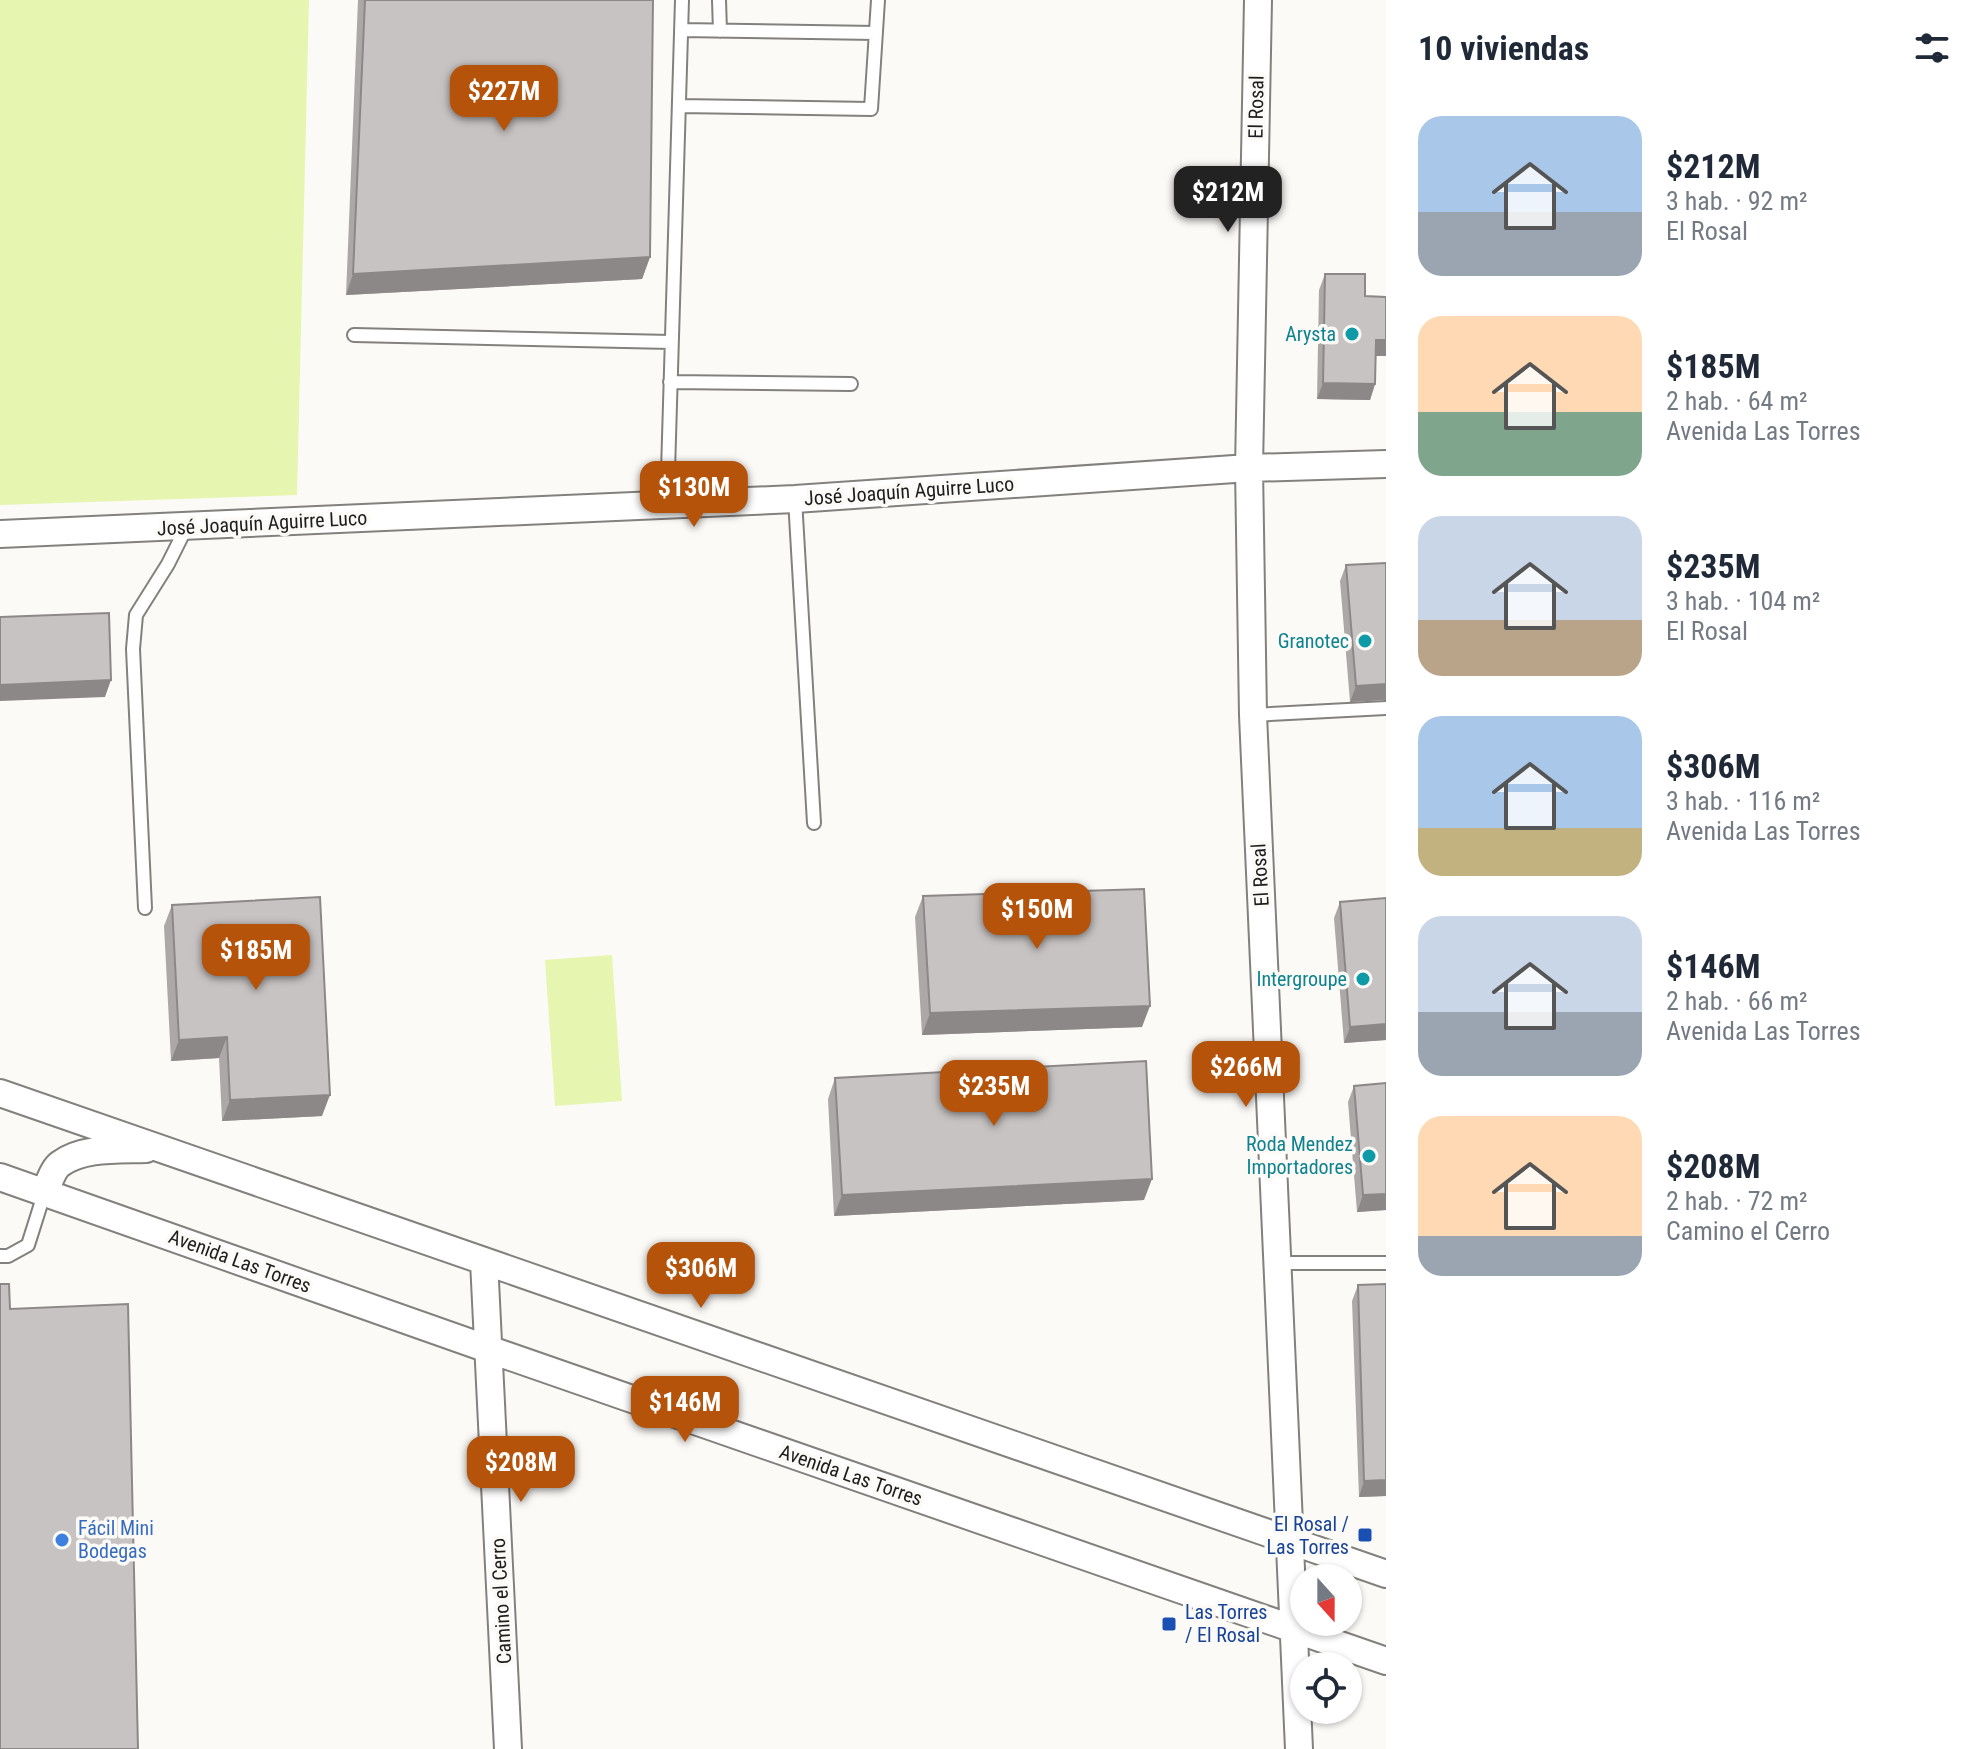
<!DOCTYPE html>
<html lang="es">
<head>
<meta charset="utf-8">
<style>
	:root { --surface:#fff; --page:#f6f6f7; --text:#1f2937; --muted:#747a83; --accent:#b45309 }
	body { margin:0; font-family:"Roboto Condensed",sans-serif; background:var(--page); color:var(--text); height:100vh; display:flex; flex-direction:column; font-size:30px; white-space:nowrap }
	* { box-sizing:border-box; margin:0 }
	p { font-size:26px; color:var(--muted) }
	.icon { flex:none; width:44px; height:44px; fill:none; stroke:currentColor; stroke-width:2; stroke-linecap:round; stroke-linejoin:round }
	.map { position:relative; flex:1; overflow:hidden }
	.side { display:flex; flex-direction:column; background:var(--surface); width:600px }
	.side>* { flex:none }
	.needle { width:52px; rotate:159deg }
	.buttons { position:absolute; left:1290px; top:1564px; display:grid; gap:16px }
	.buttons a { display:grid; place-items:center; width:72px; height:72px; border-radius:50%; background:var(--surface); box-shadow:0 2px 6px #0004; font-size:40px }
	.price { position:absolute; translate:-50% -68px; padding:0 18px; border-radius:16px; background:var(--accent); color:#fff; font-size:26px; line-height:52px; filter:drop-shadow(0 2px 4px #0008) }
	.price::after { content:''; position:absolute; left:50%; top:48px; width:24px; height:18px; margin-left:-12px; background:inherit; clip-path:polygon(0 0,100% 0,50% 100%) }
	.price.current { background:#222; color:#fff }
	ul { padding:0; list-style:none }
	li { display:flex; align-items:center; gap:24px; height:200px; padding:0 32px }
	li span { display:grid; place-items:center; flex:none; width:224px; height:160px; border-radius:24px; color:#555 }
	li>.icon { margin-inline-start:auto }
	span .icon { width:96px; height:96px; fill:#fffc; stroke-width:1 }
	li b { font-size:34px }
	h2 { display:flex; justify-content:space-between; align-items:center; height:96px; padding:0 32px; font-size:34px }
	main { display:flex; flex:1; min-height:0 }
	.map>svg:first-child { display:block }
	.green { fill:#e6f5b0 }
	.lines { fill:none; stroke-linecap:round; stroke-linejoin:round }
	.lane-casing { stroke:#83817e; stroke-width:16 }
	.street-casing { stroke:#83817e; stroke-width:30 }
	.lane { stroke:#fff; stroke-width:12 }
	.street { stroke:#fff; stroke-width:26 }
	.wall { fill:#aca8a8 }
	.shaded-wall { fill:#8c8888 }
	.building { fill:#c8c3c3; stroke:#8c8888; stroke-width:2 }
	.culture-dot { fill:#0f9aa8; stroke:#fcfaf7; stroke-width:3 }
	.transit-dot { fill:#1a4fb4; stroke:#fcfaf7; stroke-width:3 }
	.shop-dot { fill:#3f7fe0; stroke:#fcfaf7; stroke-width:3 }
	.labels { text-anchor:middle; stroke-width:7; stroke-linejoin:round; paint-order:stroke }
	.street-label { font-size:20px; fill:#1e1d1c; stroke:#fcfaf7 }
	.culture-label { font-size:20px; fill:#0d838f; stroke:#fcfaf7; text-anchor:end }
	.transit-label { font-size:20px; fill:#164399; stroke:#fcfaf7; text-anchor:end }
	.shop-label { font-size:20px; fill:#366cbe; stroke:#fcfaf7; text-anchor:start }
</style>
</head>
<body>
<main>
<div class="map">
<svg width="1386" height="1749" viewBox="0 0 1386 1749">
	<rect width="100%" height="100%" fill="#fcfaf7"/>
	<path class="green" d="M 0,0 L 309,0 L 297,495 L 0,505 Z
		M 612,955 L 622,1101 L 555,1106 L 545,960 Z"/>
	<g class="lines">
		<defs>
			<path id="lane" d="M 719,0 L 720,31
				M 681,30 L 876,33
				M 679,106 L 871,109 L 878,0
				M 354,335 L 671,342
				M 670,382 L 851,384
				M 795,499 L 814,823
				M 667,505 L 682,0
				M 1253,715 L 1386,708
				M 145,908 L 133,649 L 136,615 L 168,564 L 187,526
				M 0,1256 L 8,1256 L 28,1245 L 45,1191
				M 1278,1263 L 1386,1263"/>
			<path id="street" d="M 1258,0 L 1249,468 L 1253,715 L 1299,1749
				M 0,534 L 795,499 L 1249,468 L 1386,464
				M 0,1093 L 1386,1574
				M 0,1177 L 488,1349 L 1386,1661
				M 45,1191 C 49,1183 53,1169 60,1164 C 83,1147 119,1150 146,1149
				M 484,1261 L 508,1749"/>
		</defs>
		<use href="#lane" class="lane-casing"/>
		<use href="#street" class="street-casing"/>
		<use href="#lane" class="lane"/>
		<use href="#street" class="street"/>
	</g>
	<path class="wall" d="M 358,0 L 653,0 L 650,257 L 642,279 L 346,295 Z
		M 1325,274 L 1365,296 L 1386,297 L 1386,356 L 1376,356 L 1375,384 L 1370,400 L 1317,399 L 1319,290 Z
		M 1386,563 L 1386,700 L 1350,702 L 1340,581 L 1346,565 Z
		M 923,896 L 1142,1027 L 922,1035 L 915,917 Z
		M 1340,902 L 1386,1040 L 1344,1043 L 1334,918 Z
		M 172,905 L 322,1116 L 222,1121 L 219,1058 L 171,1061 L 164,926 Z
		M 835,1078 L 1144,1200 L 834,1216 L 828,1099 Z
		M 1386,1083 L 1386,1210 L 1357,1212 L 1348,1102 L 1354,1086 Z
		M 1358,1285 L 1386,1496 L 1359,1497 L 1352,1301 Z"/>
	<path class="shaded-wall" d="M 650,257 L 642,279 L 346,295 L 353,274 Z
		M 1376,340 L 1386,340 L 1386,356 L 1370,356 Z
		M 1323,383 L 1375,384 L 1370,400 L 1317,399 Z
		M 111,680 L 105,697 L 0,701 L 0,685 Z
		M 1386,684 L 1386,700 L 1350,702 L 1356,686 Z
		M 1150,1006 L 1142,1027 L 922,1035 L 930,1013 Z
		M 1386,1024 L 1386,1040 L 1344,1043 L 1350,1027 Z
		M 227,1037 L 219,1058 L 171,1061 L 179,1040 Z
		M 330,1095 L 322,1116 L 222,1121 L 230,1100 Z
		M 1152,1179 L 1144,1200 L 834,1216 L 842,1195 Z
		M 1386,1194 L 1386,1210 L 1357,1212 L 1363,1195 Z
		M 1386,1480 L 1386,1496 L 1359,1497 L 1364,1481 Z"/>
	<path class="building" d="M 365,0 L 653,0 L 650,257 L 353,274 Z
		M 1325,274 L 1365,274 L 1365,296 L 1386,297 L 1386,340 L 1376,340 L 1375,384 L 1323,383 Z
		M 1386,563 L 1386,684 L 1356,686 L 1346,565 Z
		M 109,613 L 111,680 L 0,685 L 0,617 Z
		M 1144,889 L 1150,1006 L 930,1013 L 923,896 Z
		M 320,897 L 330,1095 L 230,1100 L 227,1037 L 179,1040 L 172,905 Z
		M 1386,898 L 1386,1024 L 1350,1027 L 1340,902 Z
		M 1146,1061 L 1152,1179 L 842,1195 L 835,1078 Z
		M 1386,1083 L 1386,1194 L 1363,1195 L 1354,1086 Z
		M 0,1284 L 9,1284 L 10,1309 L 128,1304 L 138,1749 L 0,1749 Z
		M 1386,1284 L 1386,1480 L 1364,1481 L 1358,1285 Z"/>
	<g class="culture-dot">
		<circle cx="1352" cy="334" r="8"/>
		<circle cx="1365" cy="641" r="8"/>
		<circle cx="1363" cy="979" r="8"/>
		<circle cx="1369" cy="1156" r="8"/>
	</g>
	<g class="transit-dot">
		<rect x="1357" y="1527" width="16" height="16" rx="4"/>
		<rect x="1161" y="1616" width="16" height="16" rx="4"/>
	</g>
	<circle class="shop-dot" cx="62" cy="1540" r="8"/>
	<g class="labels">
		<g class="street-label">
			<text transform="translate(1256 107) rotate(-89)" y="7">El Rosal</text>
			<text transform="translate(909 491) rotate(-4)" y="7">José Joaquín Aguirre Luco</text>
			<text transform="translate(262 523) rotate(-3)" y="7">José Joaquín Aguirre Luco</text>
			<text transform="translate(1260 875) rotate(-93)" y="7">El Rosal</text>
			<text transform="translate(240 1261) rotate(20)" y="7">Avenida Las Torres</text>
			<text transform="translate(851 1475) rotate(19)" y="7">Avenida Las Torres</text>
			<text transform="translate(501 1601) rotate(-93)" y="7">Camino el Cerro</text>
		</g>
		<g class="culture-label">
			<text x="1336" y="341">Arysta</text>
			<text x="1349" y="648">Granotec</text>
			<text x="1347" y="986">Intergroupe</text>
			<text x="1353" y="1151">Roda Mendez<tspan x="1353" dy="23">Importadores</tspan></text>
		</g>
		<g class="transit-label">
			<text x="1349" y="1531">El Rosal /<tspan x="1349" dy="23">Las Torres</tspan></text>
			<text x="1185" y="1619" text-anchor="start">Las Torres<tspan x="1185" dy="23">/ El Rosal</tspan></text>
		</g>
		<g class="shop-label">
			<text x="78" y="1535">Fácil Mini<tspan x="78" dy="23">Bodegas</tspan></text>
		</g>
	</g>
</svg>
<div class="buttons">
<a><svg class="needle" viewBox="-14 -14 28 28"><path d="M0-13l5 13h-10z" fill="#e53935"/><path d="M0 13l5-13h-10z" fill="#747a83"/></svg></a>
<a><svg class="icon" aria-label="locate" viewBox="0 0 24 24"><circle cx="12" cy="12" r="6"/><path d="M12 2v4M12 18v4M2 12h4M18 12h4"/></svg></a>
</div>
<b class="price" style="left:504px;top:133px">$227M</b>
<b class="price current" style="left:1228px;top:234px">$212M</b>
<b class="price" style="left:694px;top:529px">$130M</b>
<b class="price" style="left:1037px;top:951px">$150M</b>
<b class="price" style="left:256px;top:992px">$185M</b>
<b class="price" style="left:1246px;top:1109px">$266M</b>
<b class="price" style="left:994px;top:1128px">$235M</b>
<b class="price" style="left:701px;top:1310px">$306M</b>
<b class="price" style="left:685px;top:1444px">$146M</b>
<b class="price" style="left:521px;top:1504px">$208M</b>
</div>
<section class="side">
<h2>10 viviendas<svg class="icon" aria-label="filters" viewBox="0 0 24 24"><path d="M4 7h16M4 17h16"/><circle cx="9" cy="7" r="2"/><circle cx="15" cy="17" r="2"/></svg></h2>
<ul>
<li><span style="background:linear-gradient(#a9c7e8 60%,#9aa5b1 0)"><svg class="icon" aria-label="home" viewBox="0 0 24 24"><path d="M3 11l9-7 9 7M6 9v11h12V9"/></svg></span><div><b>$212M</b><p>3 hab. · 92 m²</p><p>El Rosal</p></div></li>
<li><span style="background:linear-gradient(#ffd9b3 60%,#7fa58c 0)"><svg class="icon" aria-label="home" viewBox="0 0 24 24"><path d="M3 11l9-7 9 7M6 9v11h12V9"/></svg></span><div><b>$185M</b><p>2 hab. · 64 m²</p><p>Avenida Las Torres</p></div></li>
<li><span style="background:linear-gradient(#c9d6e8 65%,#b9a48a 0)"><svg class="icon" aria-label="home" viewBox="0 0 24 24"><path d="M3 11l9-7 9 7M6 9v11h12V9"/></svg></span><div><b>$235M</b><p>3 hab. · 104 m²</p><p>El Rosal</p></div></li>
<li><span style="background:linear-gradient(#a9c7e8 70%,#c2b280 0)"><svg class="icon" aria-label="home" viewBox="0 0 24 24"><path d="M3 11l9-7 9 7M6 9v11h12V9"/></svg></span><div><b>$306M</b><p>3 hab. · 116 m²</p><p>Avenida Las Torres</p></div></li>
<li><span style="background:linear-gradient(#c9d6e8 60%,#9aa5b1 0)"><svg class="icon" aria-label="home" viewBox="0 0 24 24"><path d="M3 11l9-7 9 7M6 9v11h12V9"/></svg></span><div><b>$146M</b><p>2 hab. · 66 m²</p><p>Avenida Las Torres</p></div></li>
<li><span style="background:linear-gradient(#ffd9b3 75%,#9aa5b1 0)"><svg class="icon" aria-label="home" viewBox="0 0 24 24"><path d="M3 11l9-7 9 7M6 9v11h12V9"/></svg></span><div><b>$208M</b><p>2 hab. · 72 m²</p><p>Camino el Cerro</p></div></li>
</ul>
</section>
</main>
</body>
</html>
